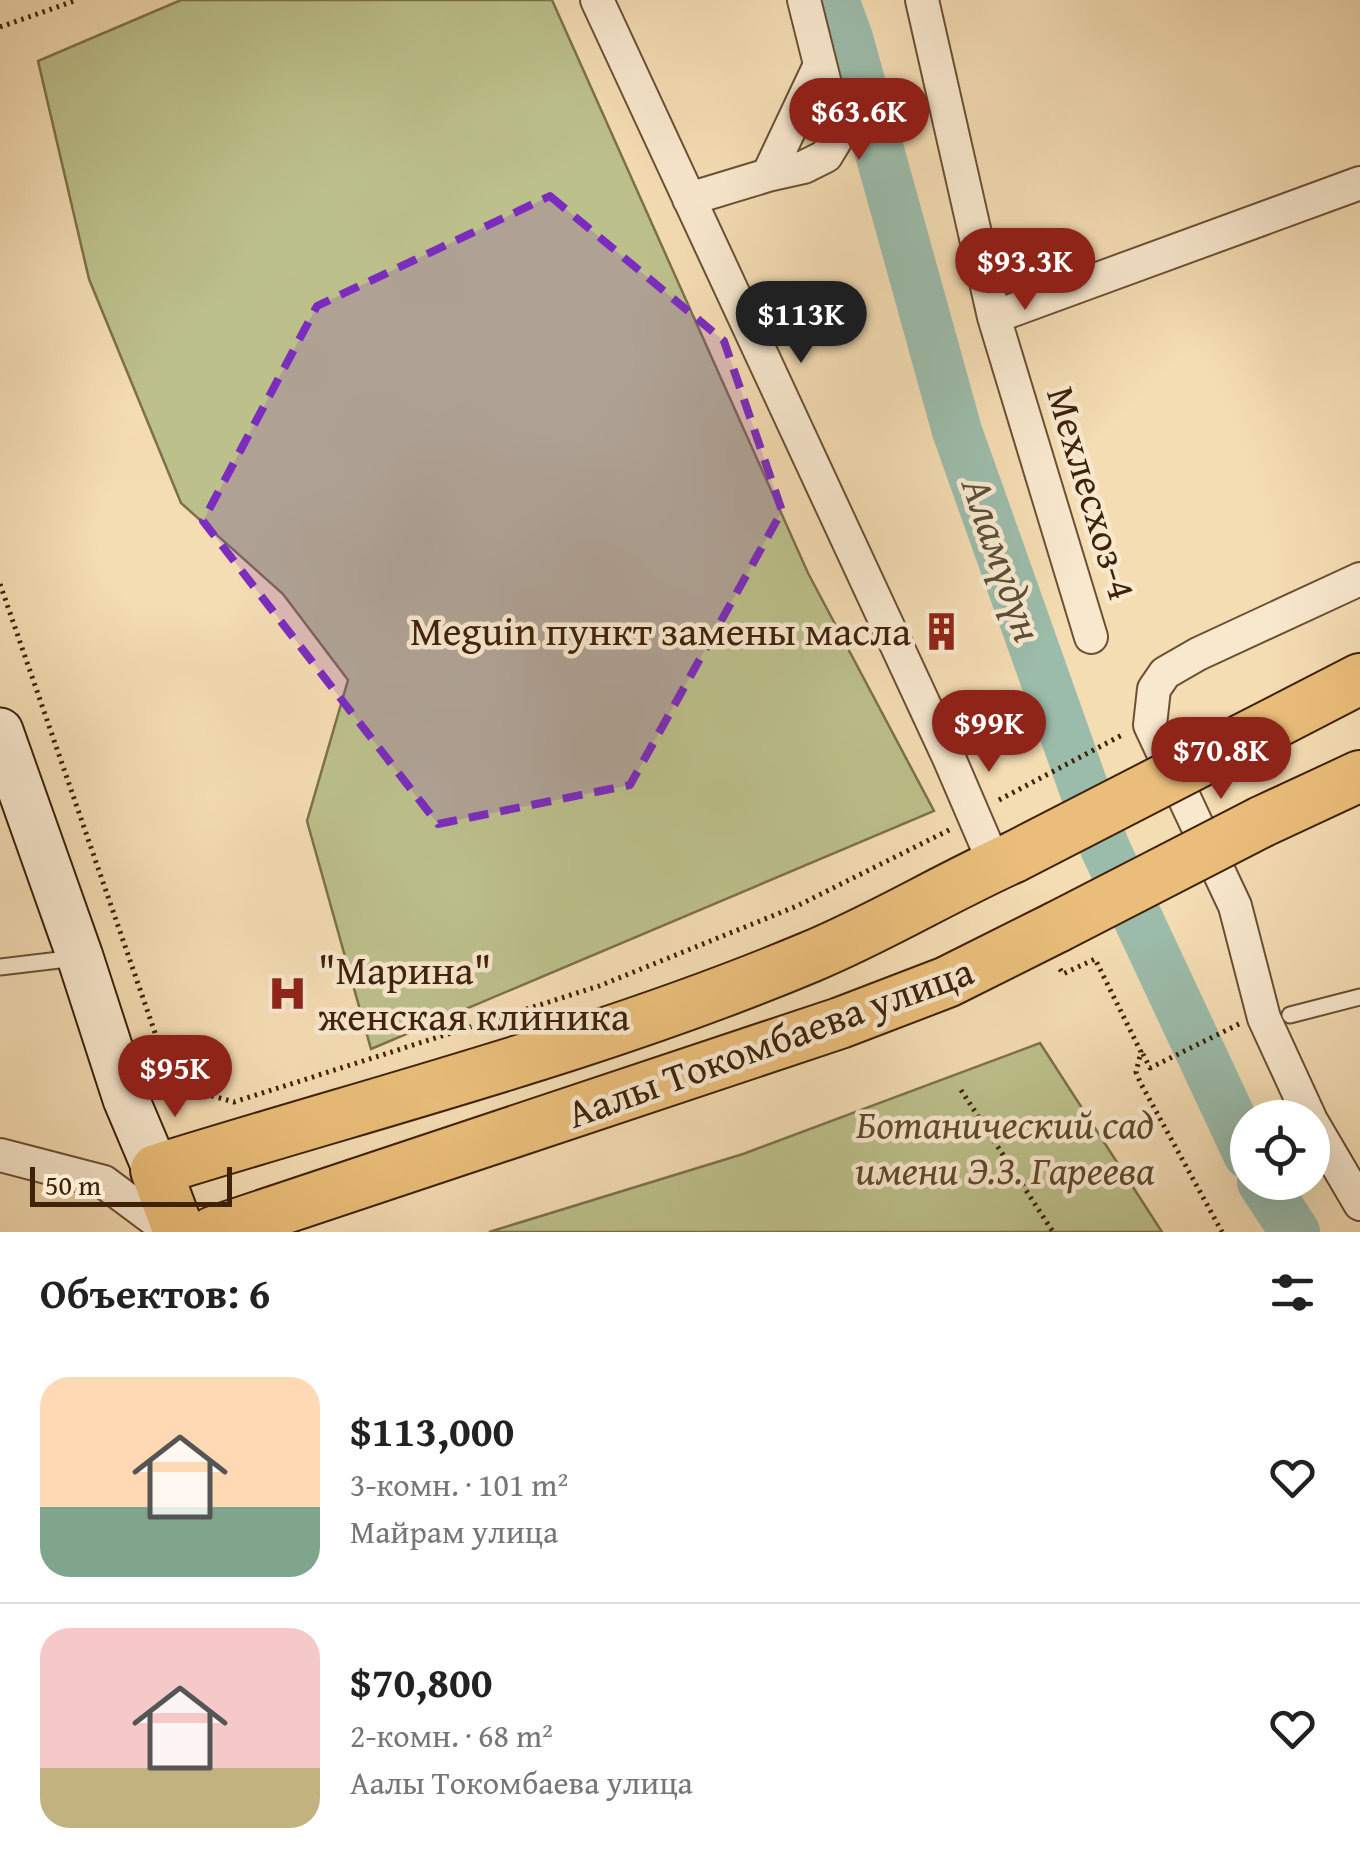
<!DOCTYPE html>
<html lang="ru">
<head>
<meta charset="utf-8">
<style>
	:root { --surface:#fff; --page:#f6f6f6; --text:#222; --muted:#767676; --line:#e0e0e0; --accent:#8f2418 }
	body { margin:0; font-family:"Gentium Book Plus",serif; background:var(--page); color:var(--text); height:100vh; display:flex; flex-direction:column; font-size:38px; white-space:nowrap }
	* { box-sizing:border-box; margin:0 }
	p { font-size:32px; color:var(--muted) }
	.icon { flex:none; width:55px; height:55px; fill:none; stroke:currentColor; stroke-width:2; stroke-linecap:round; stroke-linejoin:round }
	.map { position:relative; height:1232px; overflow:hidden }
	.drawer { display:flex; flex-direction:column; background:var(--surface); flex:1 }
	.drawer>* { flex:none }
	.controls { position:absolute; left:1230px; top:1100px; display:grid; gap:20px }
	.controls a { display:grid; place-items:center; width:100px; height:100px; border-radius:50%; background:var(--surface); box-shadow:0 10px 40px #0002; font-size:50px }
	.scale { position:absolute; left:30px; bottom:25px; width:202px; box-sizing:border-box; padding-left:10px; border:5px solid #3e220a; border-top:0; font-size:28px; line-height:35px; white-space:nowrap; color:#3e220a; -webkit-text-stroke:8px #f8e8ce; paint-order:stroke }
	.price { position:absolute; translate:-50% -85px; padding:0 22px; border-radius:35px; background:var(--accent); color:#fff; font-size:32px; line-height:65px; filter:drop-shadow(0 2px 5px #0008) }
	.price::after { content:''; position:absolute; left:50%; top:60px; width:30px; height:22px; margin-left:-15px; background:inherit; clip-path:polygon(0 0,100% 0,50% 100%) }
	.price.selected { background:#222; color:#fff }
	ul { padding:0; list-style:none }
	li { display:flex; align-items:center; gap:30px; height:250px; padding:0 40px }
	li+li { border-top:2px solid var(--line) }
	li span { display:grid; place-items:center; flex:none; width:280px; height:200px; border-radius:30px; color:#555 }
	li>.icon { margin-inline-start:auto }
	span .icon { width:120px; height:120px; fill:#fffc; stroke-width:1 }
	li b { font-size:42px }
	h2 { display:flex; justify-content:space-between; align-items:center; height:120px; padding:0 40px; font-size:42px }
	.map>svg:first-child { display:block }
	.green { fill:#bcc08b; stroke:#7d714a; stroke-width:2.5 }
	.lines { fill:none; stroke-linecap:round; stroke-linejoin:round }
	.river { stroke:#9cbcab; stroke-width:50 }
	.lane-casing { stroke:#6c5034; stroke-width:19 }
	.street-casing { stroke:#6c5034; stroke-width:36 }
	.secondary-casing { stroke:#3e220a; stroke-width:49 }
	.primary-casing { stroke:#3e220a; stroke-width:54 }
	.path { stroke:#3e220a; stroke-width:5; stroke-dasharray:2.5 5; stroke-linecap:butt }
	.lane { stroke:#f8e8ce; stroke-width:15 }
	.street { stroke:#f8e8ce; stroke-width:32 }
	.secondary { stroke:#f8e8ce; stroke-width:45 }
	.primary { stroke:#eabe7a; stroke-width:50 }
	.primary-bridge-casing { stroke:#3e220a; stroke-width:54; stroke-linecap:butt }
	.primary-bridge { stroke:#eabe7a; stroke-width:50 }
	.marked { fill:#7b2cbf; fill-opacity:0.2; stroke:#7b2cbf; stroke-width:8; stroke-dasharray:20 12; stroke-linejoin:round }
	.labels { text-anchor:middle; stroke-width:9; stroke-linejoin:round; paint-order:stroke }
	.street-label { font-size:40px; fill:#3e220a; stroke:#f8e8ce }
	.poi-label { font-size:40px; fill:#3e220a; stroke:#f8e8ce; text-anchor:end }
	.park-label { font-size:40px; font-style:italic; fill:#5e4a2a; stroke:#f8e8ce }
	.water-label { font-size:42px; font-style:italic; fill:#5a503a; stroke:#f8e8ce }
</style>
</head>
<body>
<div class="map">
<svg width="1360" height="1232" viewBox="0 0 1360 1232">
	<rect width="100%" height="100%" fill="#f4dcb3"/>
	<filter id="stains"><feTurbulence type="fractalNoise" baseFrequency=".002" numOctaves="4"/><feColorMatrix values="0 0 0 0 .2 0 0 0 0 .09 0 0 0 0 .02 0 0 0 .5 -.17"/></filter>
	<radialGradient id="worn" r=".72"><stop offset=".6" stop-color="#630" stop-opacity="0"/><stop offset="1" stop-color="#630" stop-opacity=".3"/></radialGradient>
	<path class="green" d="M 181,0 L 552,0 L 808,573 L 934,811 L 371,1049 L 307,821 L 348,680 L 283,594 L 181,503 L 89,279 L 38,61 Z
		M 1040,1043 L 1162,1232 L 489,1232 L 743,1154 Z"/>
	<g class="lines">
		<path class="river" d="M 834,0 L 848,38 L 957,431 L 1105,848 L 1248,1154
			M 1262,1182 L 1295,1232"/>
		<defs>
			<path id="lane" d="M 0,967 L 76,958
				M 1290,1015 L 1360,997"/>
			<path id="street" d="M 597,0 L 949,758 L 995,865
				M 922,0 L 994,317 L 1091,637
				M 768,175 L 819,67
				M 689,199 L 768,175 L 804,167 L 826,156 L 838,136 L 804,0
				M 994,317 L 1360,183
				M 1310,1118 L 1264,1018 L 1235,906 L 1150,725 L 1154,689 L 1165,673 L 1198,654 L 1360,579
				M 1312,1122 L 1360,1204
				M 0,1155 L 104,1182 L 171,1232"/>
			<path id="secondary" d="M 0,731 L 80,957 L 126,1099 L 156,1170"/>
			<path id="primary" d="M 1220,751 L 1360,679
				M 1261,822 L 1360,776
				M 179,1232 L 156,1170 C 374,1102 598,1046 810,957 C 880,928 945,888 1014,857
				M 213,1232 L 840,1023 L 947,982 L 1057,927"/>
		</defs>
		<use href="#lane" class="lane-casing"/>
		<use href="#street" class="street-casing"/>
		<use href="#secondary" class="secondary-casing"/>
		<use href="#primary" class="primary-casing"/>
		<path class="path" d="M 0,27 L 77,0
			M 0,584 L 173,1085 L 234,1102 L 599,986 L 797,906 L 951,829
			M 999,800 L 1122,735
			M 1060,969 L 1063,974 L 1095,959 L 1141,1052 L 1136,1072 L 1140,1082 L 1222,1232
			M 1143,1054 L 1150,1068 L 1239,1024
			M 961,1090 L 1053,1232"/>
		<use href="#lane" class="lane"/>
		<use href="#street" class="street"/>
		<use href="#secondary" class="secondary"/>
		<use href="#primary" class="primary"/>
		<defs>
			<path id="primary-bridge" d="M 1014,857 L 1220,751
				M 1057,927 L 1261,822"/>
		</defs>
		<use href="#primary-bridge" class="primary-bridge-casing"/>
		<use href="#primary-bridge" class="primary-bridge"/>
	</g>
	<path class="marked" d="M 550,196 L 724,341 L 782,511 L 630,785 L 438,824 L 203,521 L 317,306 Z"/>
	<defs>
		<symbol id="building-bare" viewBox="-9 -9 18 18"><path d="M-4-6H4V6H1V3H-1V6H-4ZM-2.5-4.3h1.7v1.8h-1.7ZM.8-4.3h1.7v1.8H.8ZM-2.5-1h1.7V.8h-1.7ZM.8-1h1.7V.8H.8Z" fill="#8f2418" stroke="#f8e8ce" stroke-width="2.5" paint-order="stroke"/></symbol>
		<symbol id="hospital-bare" viewBox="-9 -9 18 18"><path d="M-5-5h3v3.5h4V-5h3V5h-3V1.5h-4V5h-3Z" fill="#8f2418" stroke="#f8e8ce" stroke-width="2.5" paint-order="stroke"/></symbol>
	</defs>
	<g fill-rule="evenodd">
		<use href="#building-bare" x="914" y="604" width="55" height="55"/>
		<use href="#hospital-bare" x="260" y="966" width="55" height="55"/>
	</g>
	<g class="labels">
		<g class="street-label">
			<text transform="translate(1092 493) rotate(73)" y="14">Мехлесхоз-4</text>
			<text transform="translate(770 1042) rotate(-20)" y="14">Аалы Токомбаева улица</text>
		</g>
		<g class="poi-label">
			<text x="911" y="645">Meguin пункт замены масла</text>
			<text x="318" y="984" text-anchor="start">"Марина"<tspan x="318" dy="46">женская клиника</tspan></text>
		</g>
		<g class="park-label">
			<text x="1005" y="1138">Ботанический сад<tspan x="1005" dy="46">имени Э.З. Гареева</tspan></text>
		</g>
		<g class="water-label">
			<text transform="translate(1003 559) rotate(71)" y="15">Аламүдүн</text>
		</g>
	</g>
	<rect width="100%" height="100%" filter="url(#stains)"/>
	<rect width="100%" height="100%" fill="url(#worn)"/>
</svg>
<div class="controls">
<a><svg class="icon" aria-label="locate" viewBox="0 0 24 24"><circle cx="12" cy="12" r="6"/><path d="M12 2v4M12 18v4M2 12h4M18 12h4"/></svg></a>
</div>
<div class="scale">50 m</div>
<b class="price" style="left:859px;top:163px">$63.6K</b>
<b class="price" style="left:1025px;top:313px">$93.3K</b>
<b class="price selected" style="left:801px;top:366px">$113K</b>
<b class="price" style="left:989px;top:775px">$99K</b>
<b class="price" style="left:1221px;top:802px">$70.8K</b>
<b class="price" style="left:175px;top:1120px">$95K</b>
</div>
<section class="drawer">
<h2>Объектов: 6<svg class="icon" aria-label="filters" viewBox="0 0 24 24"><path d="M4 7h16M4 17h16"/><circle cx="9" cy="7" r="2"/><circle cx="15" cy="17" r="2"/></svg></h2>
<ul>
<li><span style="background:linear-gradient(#ffd9b3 65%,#7fa58c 0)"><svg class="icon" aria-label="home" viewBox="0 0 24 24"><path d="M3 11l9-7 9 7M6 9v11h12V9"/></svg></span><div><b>$113,000</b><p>3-комн. · 101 m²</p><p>Майрам улица</p></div><svg class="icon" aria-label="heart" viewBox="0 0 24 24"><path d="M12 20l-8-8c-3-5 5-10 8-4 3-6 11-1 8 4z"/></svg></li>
<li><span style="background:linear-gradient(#f6c9c9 70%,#c2b280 0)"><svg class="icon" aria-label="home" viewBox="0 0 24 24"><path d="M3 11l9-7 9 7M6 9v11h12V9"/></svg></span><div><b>$70,800</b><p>2-комн. · 68 m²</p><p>Аалы Токомбаева улица</p></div><svg class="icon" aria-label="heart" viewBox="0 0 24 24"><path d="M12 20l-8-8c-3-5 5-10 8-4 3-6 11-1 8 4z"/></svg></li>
</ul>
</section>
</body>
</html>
